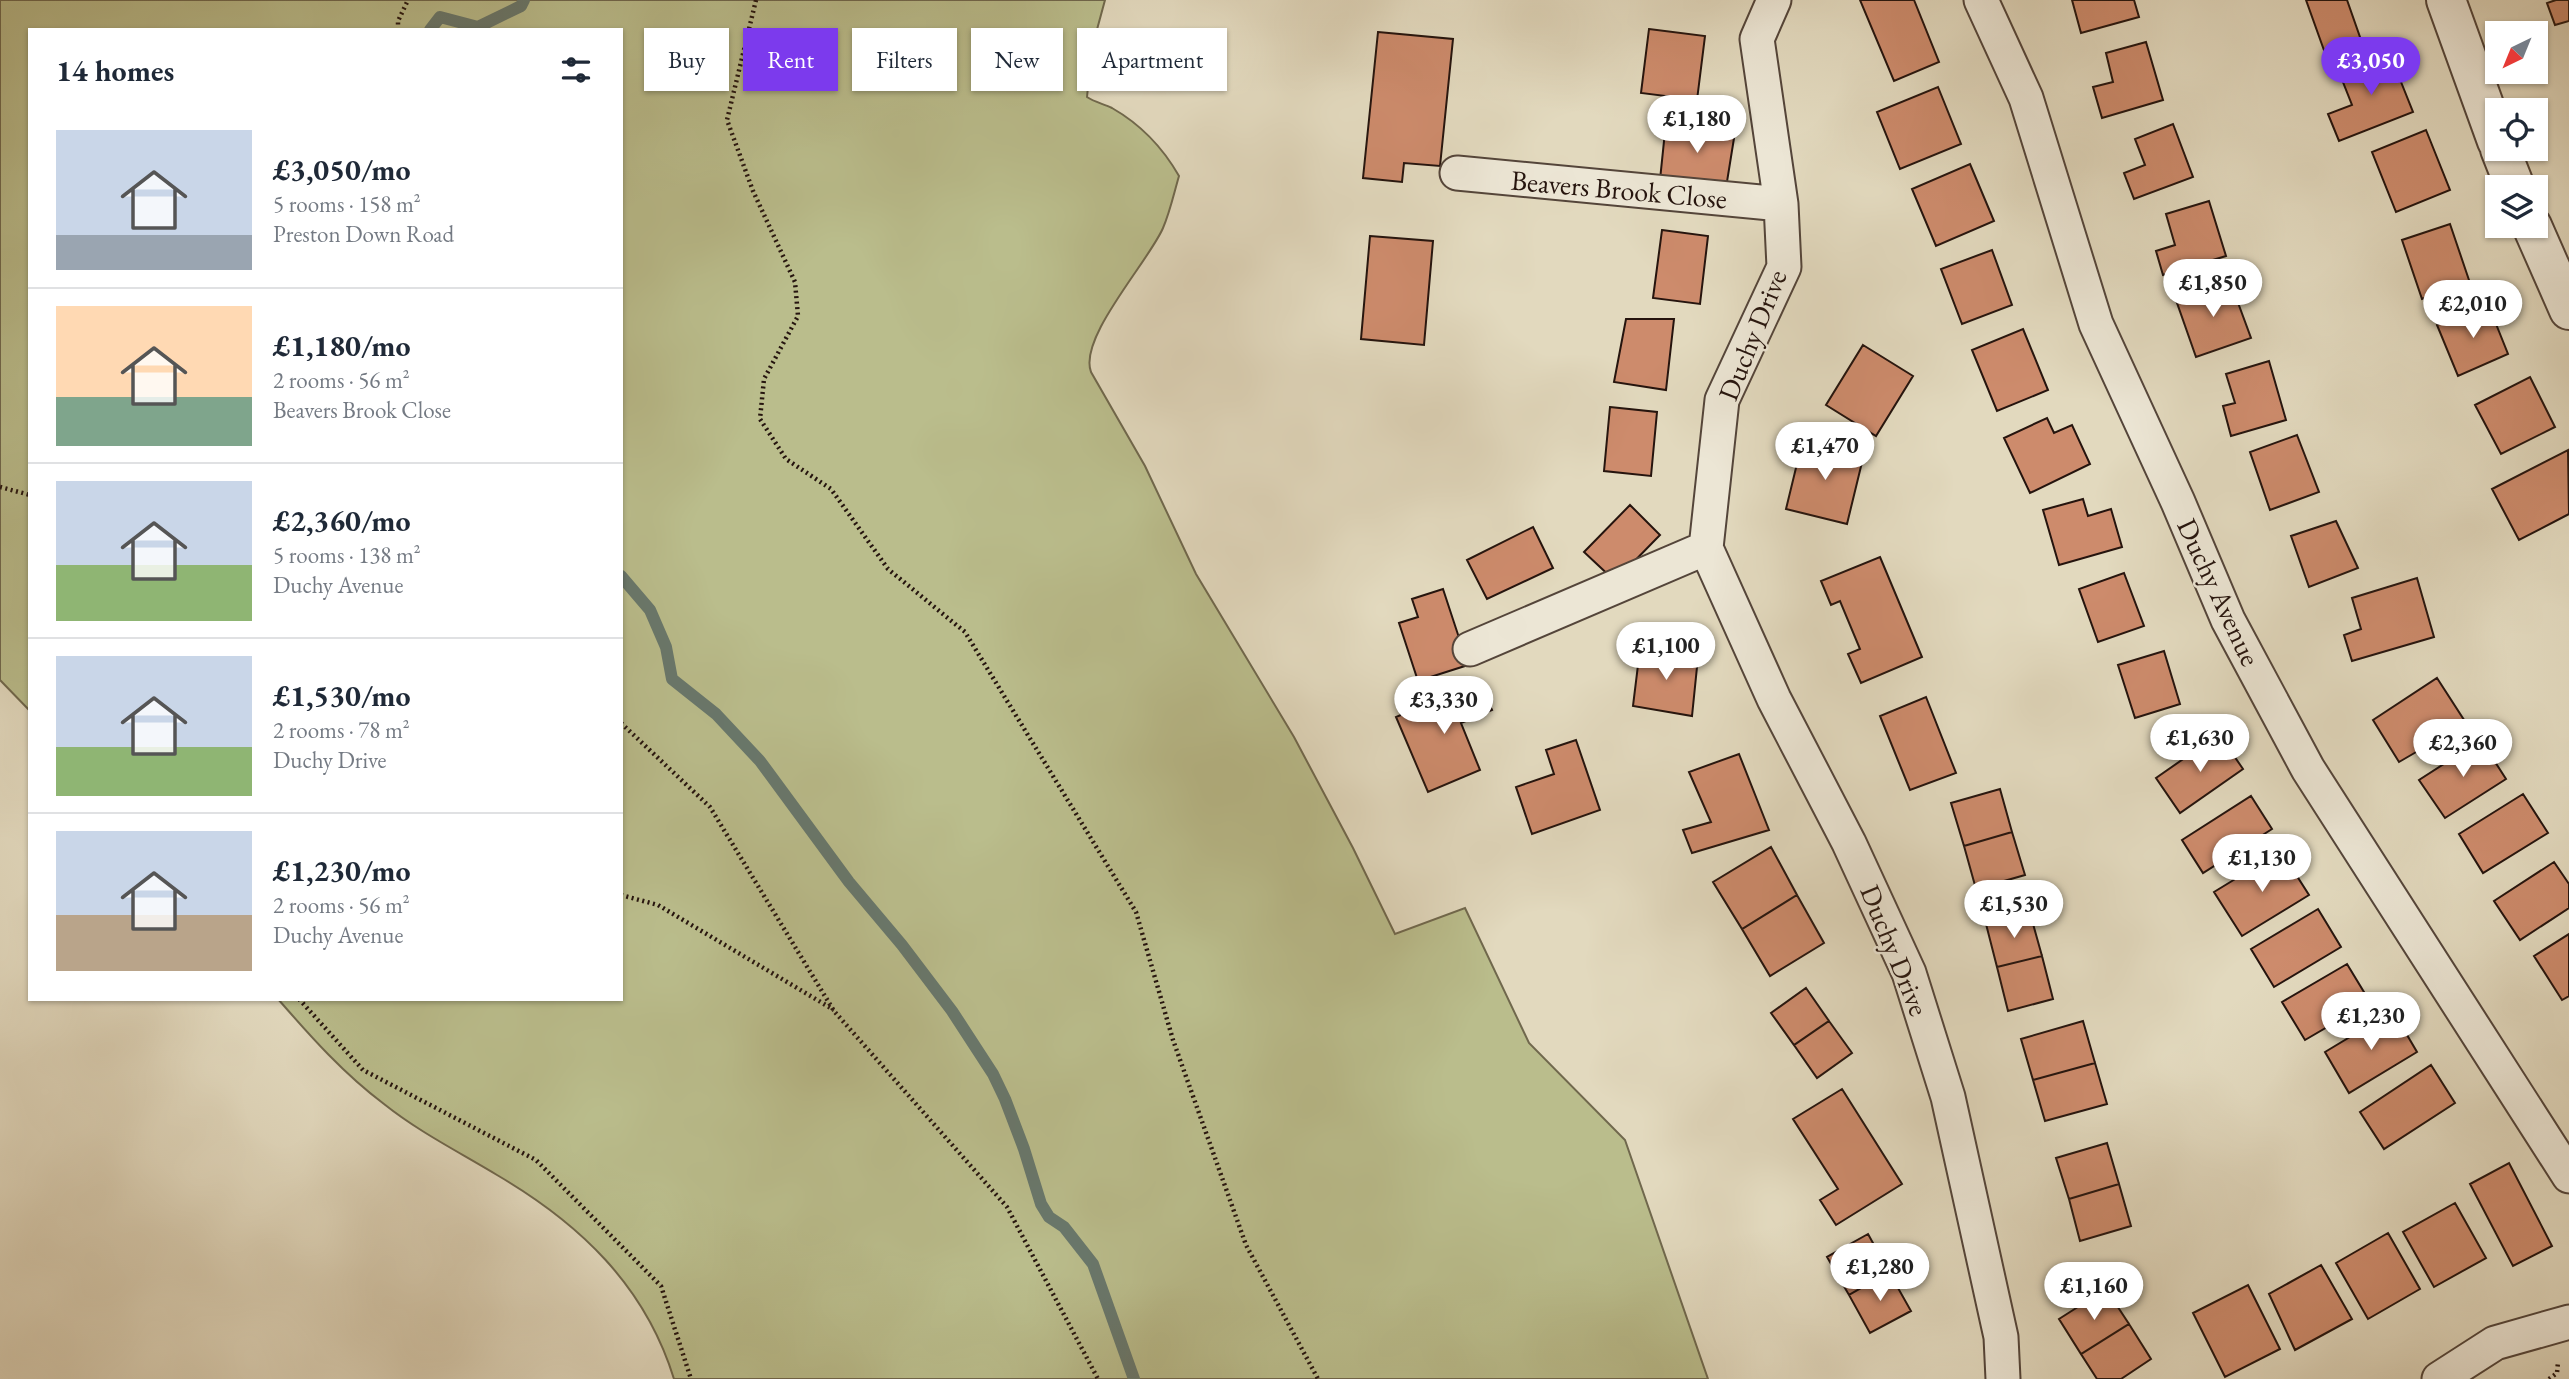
<!DOCTYPE html>
<html lang="en">
<head>
<meta charset="utf-8">
<style>
	:root { --surface:#fff; --page:#f6f6f7; --text:#1f2937; --muted:#747a83; --line:#e0e1e3; --accent:#7c3aed }
	body { margin:0; font-family:"EB Garamond",serif; background:var(--page); color:var(--text); height:100vh; display:flex; flex-direction:column; font-size:26px; white-space:nowrap }
	* { box-sizing:border-box; margin:0 }
	p { font-size:23px; color:var(--muted) }
	.icon { flex:none; width:38px; height:38px; fill:none; stroke:currentColor; stroke-width:2; stroke-linecap:round; stroke-linejoin:round }
	.map { position:relative; flex:1; overflow:hidden }
	.details { position:absolute; left:28px; top:28px; width:595px; height:973px; display:flex; flex-direction:column; background:var(--surface); border-radius:0px; box-shadow:0 2px 5px #0004 }
	.details>* { flex:none }
	.banner { position:absolute; left:644px; top:28px; width:665px; height:63px; display:flex; gap:14px }
	.needle { width:46px; rotate:223deg }
	.buttons { position:absolute; left:2485px; top:21px; display:grid; gap:14px }
	.buttons a { display:grid; place-items:center; width:63px; height:63px; border-radius:0px; background:var(--surface); box-shadow:0 2px 5px #0004; font-size:35px }
	.price { position:absolute; translate:-50% -60px; padding:0 16px; border-radius:24px; background:#fff; color:#222; font-size:23px; line-height:46px; filter:drop-shadow(0 2px 4px #0008) }
	.price::after { content:''; position:absolute; left:50%; top:42px; width:21px; height:16px; margin-left:-10px; background:inherit; clip-path:polygon(0 0,100% 0,50% 100%) }
	.price.on { background:var(--accent); color:#fff }
	ul { padding:0; list-style:none }
	li { display:flex; align-items:center; gap:21px; height:175px; padding:0 28px }
	li+li { border-top:2px solid var(--line) }
	li span { display:grid; place-items:center; flex:none; width:196px; height:140px; border-radius:0px; color:#555 }
	li>.icon { margin-inline-start:auto }
	span .icon { width:84px; height:84px; fill:#fffc; stroke-width:1 }
	li b { font-size:30px }
	h2 { display:flex; justify-content:space-between; align-items:center; height:84px; padding:0 28px; font-size:30px }
	.pill { padding:0 24px; border-radius:0px; background:var(--surface); box-shadow:0 2px 5px #0004; font-size:24px; line-height:63px }
	.pill.on { background:var(--accent); color:#fff }
	.map>svg:first-child { display:block }
	.green { fill:#babd8c; stroke:#70684d; stroke-width:2 }
	.lines { fill:none; stroke-linecap:round; stroke-linejoin:round }
	.stream { stroke:#68786d; stroke-width:12 }
	.building { fill:#cd8b6c; stroke:#25140e; stroke-width:2 }
	.minor-casing { stroke:#54453a; stroke-width:37 }
	.tertiary-casing { stroke:#54453a; stroke-width:42 }
	.path { stroke:#25140e; stroke-width:4.5; stroke-dasharray:2 3.5; stroke-linecap:butt }
	.minor { stroke:#ece6d5; stroke-width:33 }
	.tertiary { stroke:#ece6d5; stroke-width:38 }
	.labels { text-anchor:middle; stroke-width:5; stroke-linejoin:round; paint-order:stroke }
	.street-label { font-size:28px; fill:#25140e; stroke:#ece6d5 }
</style>
</head>
<body>
<div class="map">
<svg width="2569" height="1379" viewBox="0 0 2569 1379">
	<rect width="100%" height="100%" fill="#e2d9be"/>
	<filter id="stains"><feTurbulence type="fractalNoise" baseFrequency=".00286" numOctaves="4"/><feColorMatrix values="0 0 0 0 .2 0 0 0 0 .09 0 0 0 0 .02 0 0 0 .5 -.17"/></filter>
	<radialGradient id="worn" r=".72"><stop offset=".6" stop-color="#630" stop-opacity="0"/><stop offset="1" stop-color="#630" stop-opacity=".3"/></radialGradient>
	<path class="green" d="M 0,0 L 1105,0 L 1092,48 L 1087,97 C 1094,102 1104,104 1112,108 C 1140,124 1163,148 1179,176 C 1174,193 1170,212 1163,228 C 1149,261 1078,338 1091,372 L 1145,466 L 1196,574 L 1294,737 L 1353,848 L 1395,934 L 1465,908 L 1529,1043 L 1625,1140 L 1708,1379 L 674,1379 C 645,1285 579,1223 497,1175 C 459,1152 419,1132 384,1104 C 344,1074 311,1037 278,999 L 621,999 L 621,30 L 30,30 L 30,711 L 0,680 Z"/>
	<g class="lines">
		<path class="stream" d="M 430,30 L 440,17 L 478,27 L 521,6 L 524,0
			M 621,576 L 650,610 L 666,647 L 672,679 L 716,714 L 760,761 L 849,882 L 902,945 L 952,1011 L 993,1074 L 1005,1099 L 1024,1149 L 1041,1204 L 1049,1217 L 1064,1227 L 1093,1264 L 1134,1379"/>
	</g>
	<path class="building" d="M 1860,0 L 1914,0 L 1939,62 L 1894,81 Z
		M 2072,0 L 2134,0 L 2139,17 L 2081,33 Z
		M 2306,0 L 2347,0 L 2361,40 L 2325,53 Z
		M 2556,0 L 2569,0 L 2569,21 L 2555,25 L 2547,3 Z
		M 1649,29 L 1705,36 L 1697,100 L 1641,93 Z
		M 1378,32 L 1453,39 L 1440,166 L 1404,163 L 1402,182 L 1363,178 Z
		M 2146,42 L 2163,100 L 2102,118 L 2093,87 L 2113,82 L 2106,53 Z
		M 2389,52 L 2413,112 L 2339,141 L 2328,114 L 2352,105 L 2339,72 Z
		M 1938,87 L 1961,144 L 1900,169 L 1877,112 Z
		M 1666,122 L 1735,132 L 1726,188 L 1660,180 Z
		M 2173,124 L 2193,177 L 2134,199 L 2124,173 L 2145,165 L 2135,139 Z
		M 2426,130 L 2450,190 L 2396,212 L 2372,152 Z
		M 1970,164 L 1994,221 L 1936,246 L 1912,189 Z
		M 2209,201 L 2226,256 L 2163,275 L 2156,251 L 2175,245 L 2166,214 Z
		M 2450,224 L 2470,283 L 2422,299 L 2402,240 Z
		M 1662,230 L 1708,236 L 1700,304 L 1653,298 Z
		M 1370,236 L 1433,241 L 1424,345 L 1361,339 Z
		M 1992,250 L 2012,305 L 1962,324 L 1941,269 Z
		M 2230,281 L 2251,338 L 2196,357 L 2176,300 Z
		M 2488,304 L 2508,354 L 2458,376 L 2437,325 Z
		M 1626,319 L 1674,319 L 1666,390 L 1614,382 Z
		M 2023,329 L 2048,390 L 1997,411 L 1972,350 Z
		M 1863,345 L 1913,376 L 1876,436 L 1826,405 Z
		M 2269,361 L 2286,420 L 2231,436 L 2223,406 L 2235,403 L 2226,374 Z
		M 2530,377 L 2555,427 L 2501,454 L 2475,405 Z
		M 1610,407 L 1657,412 L 1651,476 L 1604,471 Z
		M 2047,418 L 2054,433 L 2072,425 L 2090,464 L 2030,493 L 2004,438 Z
		M 2297,435 L 2319,492 L 2270,510 L 2250,452 Z
		M 1803,439 L 1864,454 L 1847,524 L 1786,509 Z
		M 2568,450 L 2569,514 L 2519,540 L 2492,489 Z
		M 2083,499 L 2088,516 L 2111,509 L 2122,547 L 2059,565 L 2043,510 Z
		M 1630,505 L 1660,535 L 1615,581 L 1584,552 Z
		M 2336,521 L 2358,568 L 2309,587 L 2291,536 Z
		M 1533,527 L 1553,568 L 1487,599 L 1467,560 Z
		M 1880,557 L 1922,657 L 1861,683 L 1848,654 L 1860,649 L 1840,601 L 1831,605 L 1821,581 Z
		M 2124,573 L 2144,626 L 2098,642 L 2079,589 Z
		M 2417,578 L 2434,637 L 2352,661 L 2344,635 L 2361,629 L 2352,598 Z
		M 1443,589 L 1468,665 L 1418,681 L 1399,623 L 1418,617 L 1412,599 Z
		M 1640,649 L 1698,657 L 1692,716 L 1633,706 Z
		M 2164,651 L 2180,704 L 2135,718 L 2118,665 Z
		M 2437,678 L 2466,723 L 2399,762 L 2373,720 Z
		M 1479,682 L 1492,710 L 1461,723 L 1480,770 L 1428,792 L 1396,717 Z
		M 1926,697 L 1956,773 L 1910,790 L 1880,716 Z
		M 2219,734 L 2243,769 L 2180,813 L 2156,778 Z
		M 1576,740 L 1600,810 L 1532,834 L 1516,787 L 1554,774 L 1546,750 Z
		M 2481,740 L 2506,779 L 2445,818 L 2419,780 Z
		M 1739,754 L 1769,830 L 1692,853 L 1683,830 L 1711,822 L 1689,772 Z
		M 2000,789 L 2012,832 L 1964,846 L 1951,803 Z
		M 2523,794 L 2548,833 L 2483,873 L 2459,834 Z
		M 2251,796 L 2272,829 L 2203,873 L 2182,840 Z
		M 2012,832 L 2025,875 L 1976,889 L 1964,846 Z
		M 1771,847 L 1797,895 L 1742,929 L 1713,882 Z
		M 2281,851 L 2309,895 L 2242,936 L 2214,892 Z
		M 2554,862 L 2569,884 L 2569,908 L 2520,940 L 2494,901 Z
		M 1797,895 L 1824,943 L 1770,976 L 1742,929 Z
		M 2318,909 L 2341,947 L 2274,987 L 2251,949 Z
		M 2030,913 L 2042,956 L 1997,967 L 1986,924 Z
		M 2569,934 L 2569,996 L 2562,1000 L 2534,956 Z
		M 2042,956 L 2053,999 L 2008,1011 L 1997,967 Z
		M 2347,964 L 2370,1002 L 2305,1040 L 2282,1002 Z
		M 1806,988 L 1829,1021 L 1794,1045 L 1771,1013 Z
		M 2393,1011 L 2417,1052 L 2349,1093 L 2325,1052 Z
		M 1829,1021 L 1852,1053 L 1817,1078 L 1794,1045 Z
		M 2083,1021 L 2095,1063 L 2033,1080 L 2021,1039 Z
		M 2095,1063 L 2107,1104 L 2045,1121 L 2033,1080 Z
		M 2431,1065 L 2455,1103 L 2384,1149 L 2360,1112 Z
		M 1842,1089 L 1902,1184 L 1836,1225 L 1820,1200 L 1838,1189 L 1793,1119 Z
		M 2107,1143 L 2119,1184 L 2069,1199 L 2056,1158 Z
		M 2509,1163 L 2552,1246 L 2513,1266 L 2470,1184 Z
		M 2119,1184 L 2131,1226 L 2080,1241 L 2069,1199 Z
		M 2455,1203 L 2486,1258 L 2434,1287 L 2403,1232 Z
		M 2388,1233 L 2420,1289 L 2368,1319 L 2336,1263 Z
		M 1868,1234 L 1889,1272 L 1849,1295 L 1827,1257 Z
		M 2321,1265 L 2352,1319 L 2295,1350 L 2269,1294 Z
		M 1889,1272 L 1911,1311 L 1870,1333 L 1849,1295 Z
		M 2248,1285 L 2280,1349 L 2225,1377 L 2193,1313 Z
		M 2106,1289 L 2129,1324 L 2081,1354 L 2059,1319 Z
		M 2129,1324 L 2151,1359 L 2121,1379 L 2097,1379 L 2081,1354 Z"/>
	<g class="lines">
		<defs>
			<path id="minor" d="M 1774,0 L 1757,39 L 1781,204 L 1784,267 L 1722,400 L 1706,548 L 1774,699 L 1849,843 L 1909,973 L 1948,1097 L 2001,1337 L 2003,1379
				M 1981,0 L 2026,98 L 2096,324 L 2178,502 L 2228,620 L 2308,769 L 2569,1176
				M 1457,173 L 1781,204
				M 1470,649 L 1706,548
				M 2439,1379 L 2495,1343 L 2569,1322"/>
			<path id="tertiary" d="M 2446,0 L 2497,141
				M 2500,149 L 2515,187
				M 2532,226 L 2569,310"/>
		</defs>
		<use href="#minor" class="minor-casing"/>
		<use href="#tertiary" class="tertiary-casing"/>
		<path class="path" d="M 756,0 L 727,120 L 753,191 L 795,282 L 798,316 L 764,379 L 760,419 L 786,459 L 831,489 L 888,569 L 965,632 L 1136,912 L 1173,1040 L 1246,1245 L 1318,1379
			M 398,30 L 398,21 L 408,0
			M 0,487 L 30,495
			M 621,723 L 710,807 L 834,1011 L 1007,1207 L 1098,1379
			M 621,895 L 658,905 L 834,1010
			M 299,999 L 363,1070 L 536,1160 L 661,1286 L 691,1379
			M 2549,1379 L 2557,1373 L 2558,1362"/>
		<use href="#minor" class="minor"/>
		<use href="#tertiary" class="tertiary"/>
	</g>
	<g class="labels">
		<g class="street-label">
			<text transform="translate(1619 189) rotate(5)" y="10">Beavers Brook Close</text>
			<text transform="translate(1752 335) rotate(-68)" y="10">Duchy Drive</text>
			<text transform="translate(2219 592) rotate(65)" y="10">Duchy Avenue</text>
			<text transform="translate(1895 950) rotate(68)" y="10">Duchy Drive</text>
		</g>
	</g>
	<rect width="100%" height="100%" filter="url(#stains)"/>
	<rect width="100%" height="100%" fill="url(#worn)"/>
</svg>
<div class="buttons">
<a><svg class="needle" viewBox="-14 -14 28 28"><path d="M0-13l5 13h-10z" fill="#e53935"/><path d="M0 13l5-13h-10z" fill="#747a83"/></svg></a>
<a><svg class="icon" aria-label="locate" viewBox="0 0 24 24"><circle cx="12" cy="12" r="6"/><path d="M12 2v4M12 18v4M2 12h4M18 12h4"/></svg></a>
<a><svg class="icon" aria-label="layers" viewBox="0 0 24 24"><path d="M12 4l9 5-9 5-9-5zM3 14l9 5 9-5"/></svg></a>
</div>
<b class="price on" style="left:2371px;top:97px">£3,050</b>
<b class="price" style="left:1697px;top:155px">£1,180</b>
<b class="price" style="left:2213px;top:319px">£1,850</b>
<b class="price" style="left:2473px;top:340px">£2,010</b>
<b class="price" style="left:1825px;top:482px">£1,470</b>
<b class="price" style="left:1666px;top:682px">£1,100</b>
<b class="price" style="left:1444px;top:736px">£3,330</b>
<b class="price" style="left:2200px;top:774px">£1,630</b>
<b class="price" style="left:2463px;top:779px">£2,360</b>
<b class="price" style="left:2262px;top:894px">£1,130</b>
<b class="price" style="left:2014px;top:940px">£1,530</b>
<b class="price" style="left:2371px;top:1052px">£1,230</b>
<b class="price" style="left:1880px;top:1303px">£1,280</b>
<b class="price" style="left:2094px;top:1322px">£1,160</b>
<div class="banner">
<a class="pill">Buy</a>
<a class="pill on">Rent</a>
<a class="pill">Filters</a>
<a class="pill">New</a>
<a class="pill">Apartment</a>
</div>
<section class="details">
<h2>14 homes<svg class="icon" aria-label="filters" viewBox="0 0 24 24"><path d="M4 7h16M4 17h16"/><circle cx="9" cy="7" r="2"/><circle cx="15" cy="17" r="2"/></svg></h2>
<ul>
<li><span style="background:linear-gradient(#c9d6e8 75%,#9aa5b1 0)"><svg class="icon" aria-label="home" viewBox="0 0 24 24"><path d="M3 11l9-7 9 7M6 9v11h12V9"/></svg></span><div><b>£3,050/mo</b><p>5 rooms · 158 m²</p><p>Preston Down Road</p></div></li>
<li><span style="background:linear-gradient(#ffd9b3 65%,#7fa58c 0)"><svg class="icon" aria-label="home" viewBox="0 0 24 24"><path d="M3 11l9-7 9 7M6 9v11h12V9"/></svg></span><div><b>£1,180/mo</b><p>2 rooms · 56 m²</p><p>Beavers Brook Close</p></div></li>
<li><span style="background:linear-gradient(#c9d6e8 60%,#8fb573 0)"><svg class="icon" aria-label="home" viewBox="0 0 24 24"><path d="M3 11l9-7 9 7M6 9v11h12V9"/></svg></span><div><b>£2,360/mo</b><p>5 rooms · 138 m²</p><p>Duchy Avenue</p></div></li>
<li><span style="background:linear-gradient(#c9d6e8 65%,#8fb573 0)"><svg class="icon" aria-label="home" viewBox="0 0 24 24"><path d="M3 11l9-7 9 7M6 9v11h12V9"/></svg></span><div><b>£1,530/mo</b><p>2 rooms · 78 m²</p><p>Duchy Drive</p></div></li>
<li><span style="background:linear-gradient(#c9d6e8 60%,#b9a48a 0)"><svg class="icon" aria-label="home" viewBox="0 0 24 24"><path d="M3 11l9-7 9 7M6 9v11h12V9"/></svg></span><div><b>£1,230/mo</b><p>2 rooms · 56 m²</p><p>Duchy Avenue</p></div></li>
</ul>
</section>
</div>
</body>
</html>
